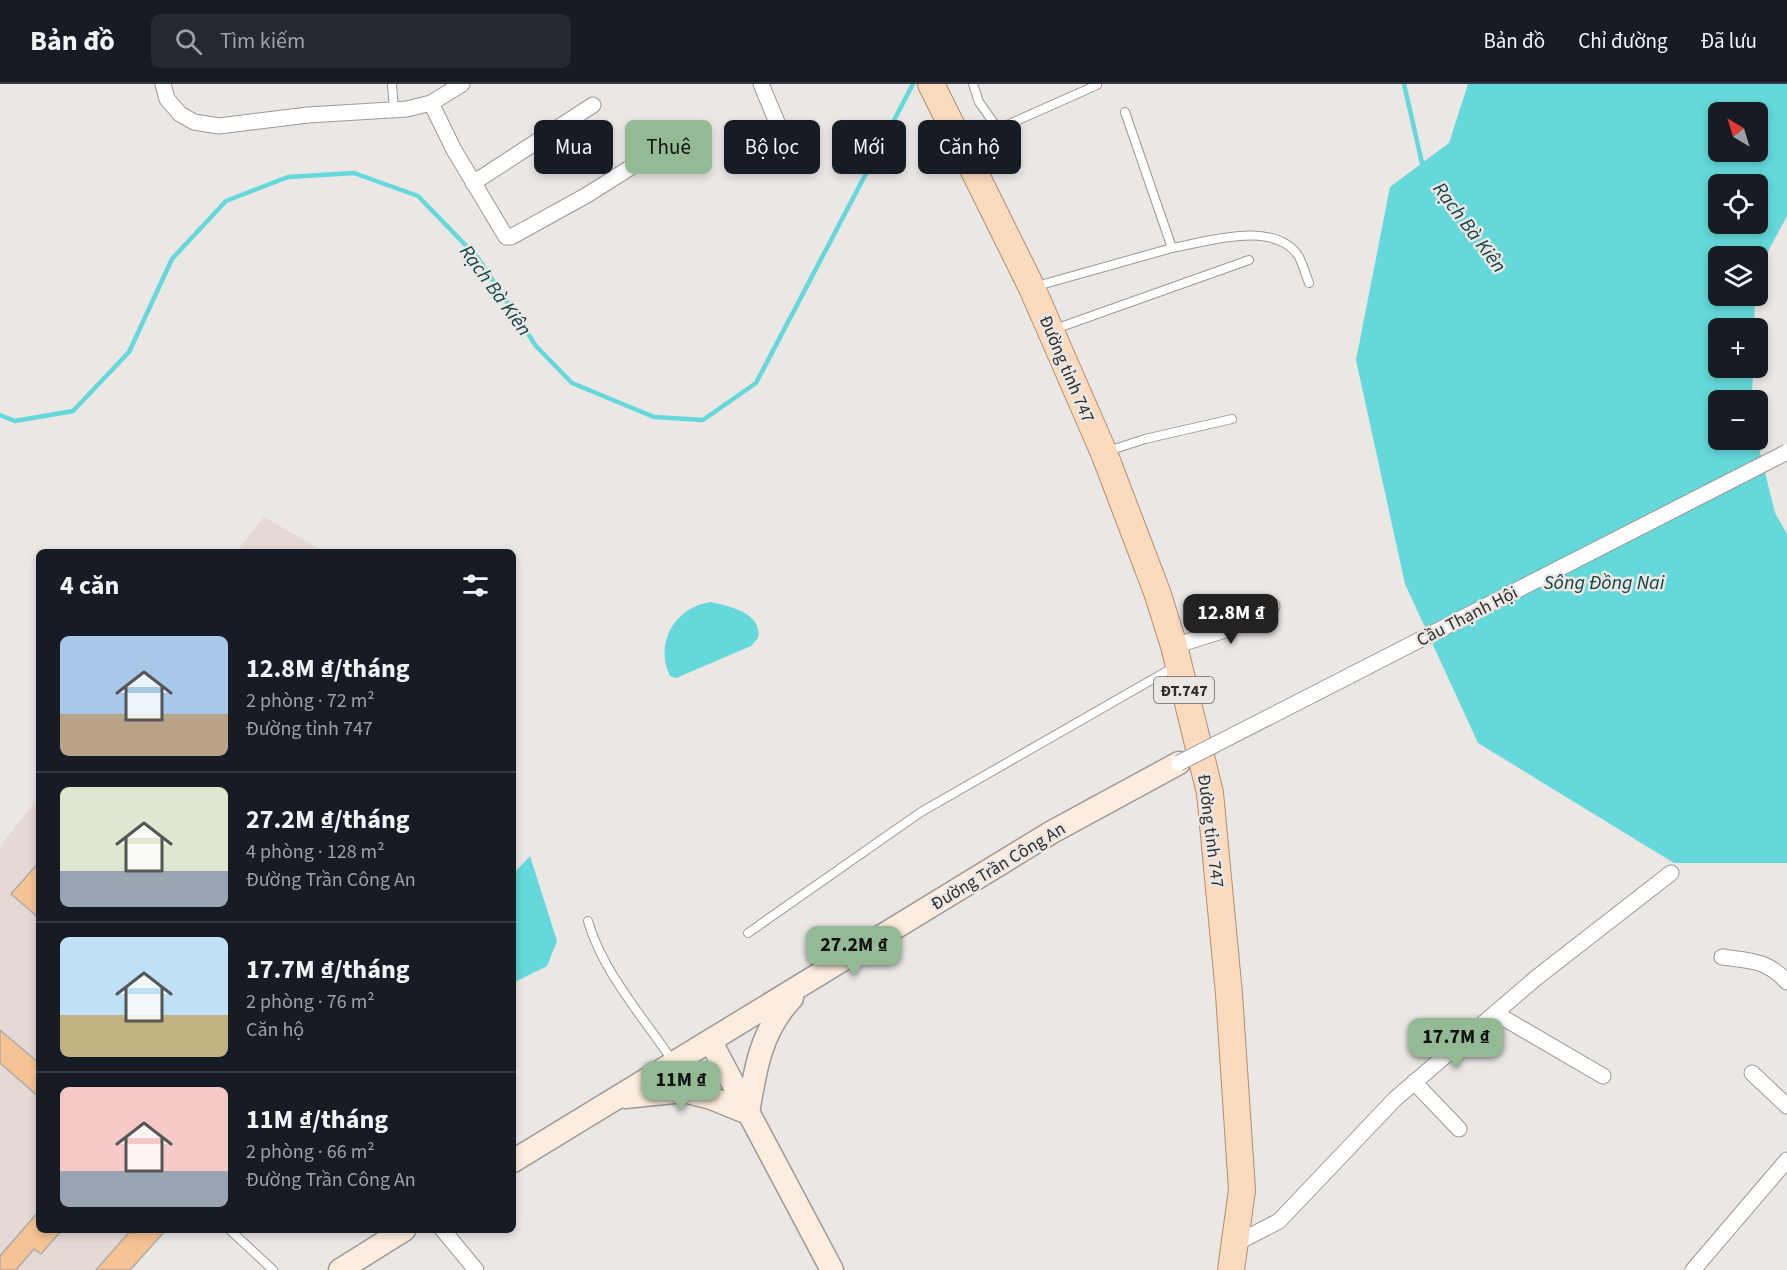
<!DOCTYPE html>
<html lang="vi">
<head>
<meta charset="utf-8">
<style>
	:root { --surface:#171b24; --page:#242831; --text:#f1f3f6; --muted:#9ea1a6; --line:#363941; --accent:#93ba95 }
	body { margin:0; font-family:"Source Sans 3",sans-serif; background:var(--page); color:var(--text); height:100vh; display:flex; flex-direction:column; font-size:22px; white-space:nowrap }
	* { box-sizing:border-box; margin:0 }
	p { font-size:20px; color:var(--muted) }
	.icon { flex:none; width:33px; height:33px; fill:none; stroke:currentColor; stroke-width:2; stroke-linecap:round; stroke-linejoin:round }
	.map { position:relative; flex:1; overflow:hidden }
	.side { position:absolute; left:36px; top:465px; width:480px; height:684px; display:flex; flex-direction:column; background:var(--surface); border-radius:9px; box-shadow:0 3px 9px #0003 }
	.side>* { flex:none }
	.banner { position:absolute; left:534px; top:36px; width:570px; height:54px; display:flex; gap:12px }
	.needle { width:39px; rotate:322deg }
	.tools { position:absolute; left:1708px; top:18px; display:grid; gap:12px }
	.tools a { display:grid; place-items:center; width:60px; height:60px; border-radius:9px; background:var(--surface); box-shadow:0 3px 9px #0003; font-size:30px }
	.price { position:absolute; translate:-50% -51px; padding:0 14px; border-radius:12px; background:var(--accent); color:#111; font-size:20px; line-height:39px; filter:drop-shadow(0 2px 3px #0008) }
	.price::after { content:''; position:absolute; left:50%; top:36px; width:18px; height:14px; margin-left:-9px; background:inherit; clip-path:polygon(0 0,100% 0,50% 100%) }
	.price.selected { background:#222; color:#fff }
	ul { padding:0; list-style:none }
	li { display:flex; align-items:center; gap:18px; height:150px; padding:0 24px }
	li+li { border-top:2px solid var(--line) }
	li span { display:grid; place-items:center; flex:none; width:168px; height:120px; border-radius:9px; color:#555 }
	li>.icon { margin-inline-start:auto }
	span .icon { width:72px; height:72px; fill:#fffc; stroke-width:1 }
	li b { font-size:26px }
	h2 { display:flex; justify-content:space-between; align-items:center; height:72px; padding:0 24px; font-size:26px }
	.chip { padding:0 21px; border-radius:9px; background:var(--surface); box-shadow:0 3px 9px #0003; font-size:21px; line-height:54px }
	.chip.selected { background:var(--accent); color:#111 }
	header { display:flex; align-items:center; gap:36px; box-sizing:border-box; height:84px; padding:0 30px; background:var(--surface); border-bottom:2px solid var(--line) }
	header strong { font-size:28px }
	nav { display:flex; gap:33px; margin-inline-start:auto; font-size:21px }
	.search { width:420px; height:54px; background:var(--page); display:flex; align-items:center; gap:15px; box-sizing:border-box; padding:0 21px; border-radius:9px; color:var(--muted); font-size:22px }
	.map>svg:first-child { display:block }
	.built { fill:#e4d9d4 }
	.water { fill:#64d8da; fill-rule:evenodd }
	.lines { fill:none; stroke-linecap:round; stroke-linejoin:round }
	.stream { stroke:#64d8da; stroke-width:4.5 }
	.building { fill:#f6c395; stroke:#adaba8; stroke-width:1.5 }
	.lane-casing { stroke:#9c9998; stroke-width:10 }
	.street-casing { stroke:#9c9998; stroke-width:17 }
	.secondary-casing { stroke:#9c9998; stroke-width:25 }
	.primary-casing { stroke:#b18e6e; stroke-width:28 }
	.lane { stroke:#fff; stroke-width:8 }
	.street { stroke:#fff; stroke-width:15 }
	.secondary { stroke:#fdedde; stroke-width:22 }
	.primary { stroke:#fbdabe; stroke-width:26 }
	.street-bridge-casing { stroke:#9c9998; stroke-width:17; stroke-linecap:butt }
	.street-bridge { stroke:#fff; stroke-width:15 }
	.labels { text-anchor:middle; stroke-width:5; stroke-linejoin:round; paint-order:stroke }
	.shield { fill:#eae7e5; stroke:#666564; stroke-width:1.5 }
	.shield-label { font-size:16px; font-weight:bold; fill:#2e2d2c }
	.street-label { font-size:18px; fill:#2e2d2c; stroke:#eae7e5 }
	.water-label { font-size:20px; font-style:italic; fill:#0e4445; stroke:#eae7e5 }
</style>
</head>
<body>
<header>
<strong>Bản đồ</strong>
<div class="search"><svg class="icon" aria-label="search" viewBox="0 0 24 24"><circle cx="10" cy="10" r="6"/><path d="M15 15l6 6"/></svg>Tìm kiếm</div>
<nav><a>Bản đồ</a><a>Chỉ đường</a><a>Đã lưu</a></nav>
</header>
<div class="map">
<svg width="1787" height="1186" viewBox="0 0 1787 1186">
	<rect width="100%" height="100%" fill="#eae7e5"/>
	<path class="built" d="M 264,433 L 325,468 L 236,468 Z
		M 39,713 L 39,1146 L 166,1146 L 130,1186 L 0,1186 L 0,762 Z"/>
	<path class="water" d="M 1468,0 L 1787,0 L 1787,132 L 1758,186 L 1758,172 L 1719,172 L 1719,212 L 1755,212 L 1754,244 L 1719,244 L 1719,284 L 1753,284 L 1752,316 L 1719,316 L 1719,356 L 1757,356 L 1775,429 L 1787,450 L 1787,779 L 1674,779 L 1478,659 L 1405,500 L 1356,276 L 1390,103 L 1449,59 ZM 1719,28 L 1758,28 L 1758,68 L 1719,68 ZM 1719,100 L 1758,100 L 1758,140 L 1719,140 Z
		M 711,518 C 729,522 763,529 758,554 L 751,562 L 676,594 L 670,592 C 654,559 675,523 711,518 Z
		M 530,772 L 557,857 L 547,882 L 513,899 L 513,790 Z"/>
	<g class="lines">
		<path class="stream" d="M 1404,0 L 1422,79 L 1426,84
			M 0,331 L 15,337 L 73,327 L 129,268 L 172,175 L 226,117 L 288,93 L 354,89 L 418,112 L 478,174 L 536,262 L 572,299 L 654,333 L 703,336 L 756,299 L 913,0"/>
	</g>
	<path class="building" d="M 39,778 L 39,834 L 11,810 Z
		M 0,946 L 39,979 L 39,1013 L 0,979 Z
		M 39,1127 L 39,1146 L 62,1146 L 41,1170 L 34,1165 L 16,1186 L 0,1186 L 0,1172 Z
		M 131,1146 L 166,1146 L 130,1186 L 96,1186 Z"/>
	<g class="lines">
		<defs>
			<path id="lane" d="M 392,0 L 394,26
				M 973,0 L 979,18 L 998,45
				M 972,76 L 1002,58 L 1004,53 L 998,45 L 1097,1
				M 1172,164 C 1207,158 1276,135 1299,173 C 1303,181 1306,191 1309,199
				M 1037,202 L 1172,164 L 1125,28
				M 1055,245 L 1249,176
				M 1108,367 L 1145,355 L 1232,335
				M 588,837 C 602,887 643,933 672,976
				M 748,849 L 921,728 L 1174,583
				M 230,1146 L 273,1186"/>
			<path id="street" d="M 163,0 L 167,15 L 180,30 L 194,38 L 219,42 L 308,31 L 407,25 L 431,19 L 462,0
				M 761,0 L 784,55
				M 431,19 L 454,66 L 506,153 L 511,153 L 587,111 L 636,80
				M 473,99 L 593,21
				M 1174,562 L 1222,547 L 1272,522
				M 1722,873 C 1751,877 1767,876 1787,898
				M 1495,929 L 1603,992
				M 1752,989 L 1787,1022
				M 1414,998 L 1459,1045
				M 443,1146 L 476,1186
				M 1233,1161 L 1279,1137 L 1395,1015 L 1536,894 L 1671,789
				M 1693,1186 L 1787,1076"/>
			<path id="secondary" d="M 711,958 L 832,1186
				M 625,1013 L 684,1007 L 711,1014 L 748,1029 C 755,986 761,946 792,914
				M 513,1077 L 1052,748 L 1179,679
				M 340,1186 L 404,1146"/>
			<path id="primary" d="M 931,0 L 1032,204 L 1104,369 L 1157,508 L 1174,562 L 1210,709 L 1229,910 L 1242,1106 L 1231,1186"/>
		</defs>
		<use href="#lane" class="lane-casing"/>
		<use href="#street" class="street-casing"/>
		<use href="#secondary" class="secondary-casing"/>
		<use href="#primary" class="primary-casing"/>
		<use href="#lane" class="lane"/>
		<use href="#street" class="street"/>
		<use href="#secondary" class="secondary"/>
		<use href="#primary" class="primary"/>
		<defs>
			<path id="street-bridge" d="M 1179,679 L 1787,368"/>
		</defs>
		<use href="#street-bridge" class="street-bridge-casing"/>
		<use href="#street-bridge" class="street-bridge"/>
	</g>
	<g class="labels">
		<rect class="shield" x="1154" y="593" width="60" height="26" rx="4.5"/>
		<g class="shield-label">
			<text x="1184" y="612">ĐT.747</text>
		</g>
		<g class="street-label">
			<text transform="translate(1067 285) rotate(67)" y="6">Đường tỉnh 747</text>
			<text transform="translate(1467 532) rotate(-27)" y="6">Cầu Thạnh Hội</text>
			<text transform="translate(1211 747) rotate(83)" y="6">Đường tỉnh 747</text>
			<text transform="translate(998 782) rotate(-31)" y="6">Đường Trần Công An</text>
		</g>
		<g class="water-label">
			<text transform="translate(1470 143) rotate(53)" y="7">Rạch Bà Kiên</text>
			<text transform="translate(496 206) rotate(54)" y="7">Rạch Bà Kiên</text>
			<text x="1604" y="505">Sông Đồng Nai</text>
		</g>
	</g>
</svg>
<div class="tools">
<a><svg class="needle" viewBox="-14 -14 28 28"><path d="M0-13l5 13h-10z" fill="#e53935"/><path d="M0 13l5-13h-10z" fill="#9ea1a6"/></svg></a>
<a><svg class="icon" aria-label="locate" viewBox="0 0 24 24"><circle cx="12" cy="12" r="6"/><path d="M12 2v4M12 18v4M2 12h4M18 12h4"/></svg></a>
<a><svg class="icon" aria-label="layers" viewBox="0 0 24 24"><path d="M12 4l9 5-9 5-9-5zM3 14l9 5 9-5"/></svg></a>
<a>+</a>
<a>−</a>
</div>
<b class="price selected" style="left:1231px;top:561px">12.8M ₫</b>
<b class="price" style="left:854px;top:893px">27.2M ₫</b>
<b class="price" style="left:1456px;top:985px">17.7M ₫</b>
<b class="price" style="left:681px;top:1028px">11M ₫</b>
<div class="banner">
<a class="chip">Mua</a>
<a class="chip selected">Thuê</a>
<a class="chip">Bộ lọc</a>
<a class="chip">Mới</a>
<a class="chip">Căn hộ</a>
</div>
<section class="side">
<h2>4 căn<svg class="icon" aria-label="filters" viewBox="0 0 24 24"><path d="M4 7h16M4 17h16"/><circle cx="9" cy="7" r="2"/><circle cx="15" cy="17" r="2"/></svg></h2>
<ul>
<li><span style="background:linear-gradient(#a9c7e8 65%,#b9a48a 0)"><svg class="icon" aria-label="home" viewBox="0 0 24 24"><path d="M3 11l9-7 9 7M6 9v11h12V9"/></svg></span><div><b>12.8M ₫/tháng</b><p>2 phòng · 72 m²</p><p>Đường tỉnh 747</p></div></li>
<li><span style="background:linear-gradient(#dfe7d0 70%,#9aa5b1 0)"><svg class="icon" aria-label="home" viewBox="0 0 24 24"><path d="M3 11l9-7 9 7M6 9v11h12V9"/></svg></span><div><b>27.2M ₫/tháng</b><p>4 phòng · 128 m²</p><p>Đường Trần Công An</p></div></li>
<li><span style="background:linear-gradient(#bfe0f5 65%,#c2b280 0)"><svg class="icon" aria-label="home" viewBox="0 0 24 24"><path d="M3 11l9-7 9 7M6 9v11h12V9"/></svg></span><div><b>17.7M ₫/tháng</b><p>2 phòng · 76 m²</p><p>Căn hộ</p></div></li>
<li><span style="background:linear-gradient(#f6c9c9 70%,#9aa5b1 0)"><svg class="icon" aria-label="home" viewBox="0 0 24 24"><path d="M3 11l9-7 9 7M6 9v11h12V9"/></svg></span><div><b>11M ₫/tháng</b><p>2 phòng · 66 m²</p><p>Đường Trần Công An</p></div></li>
</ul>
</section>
</div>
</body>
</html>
